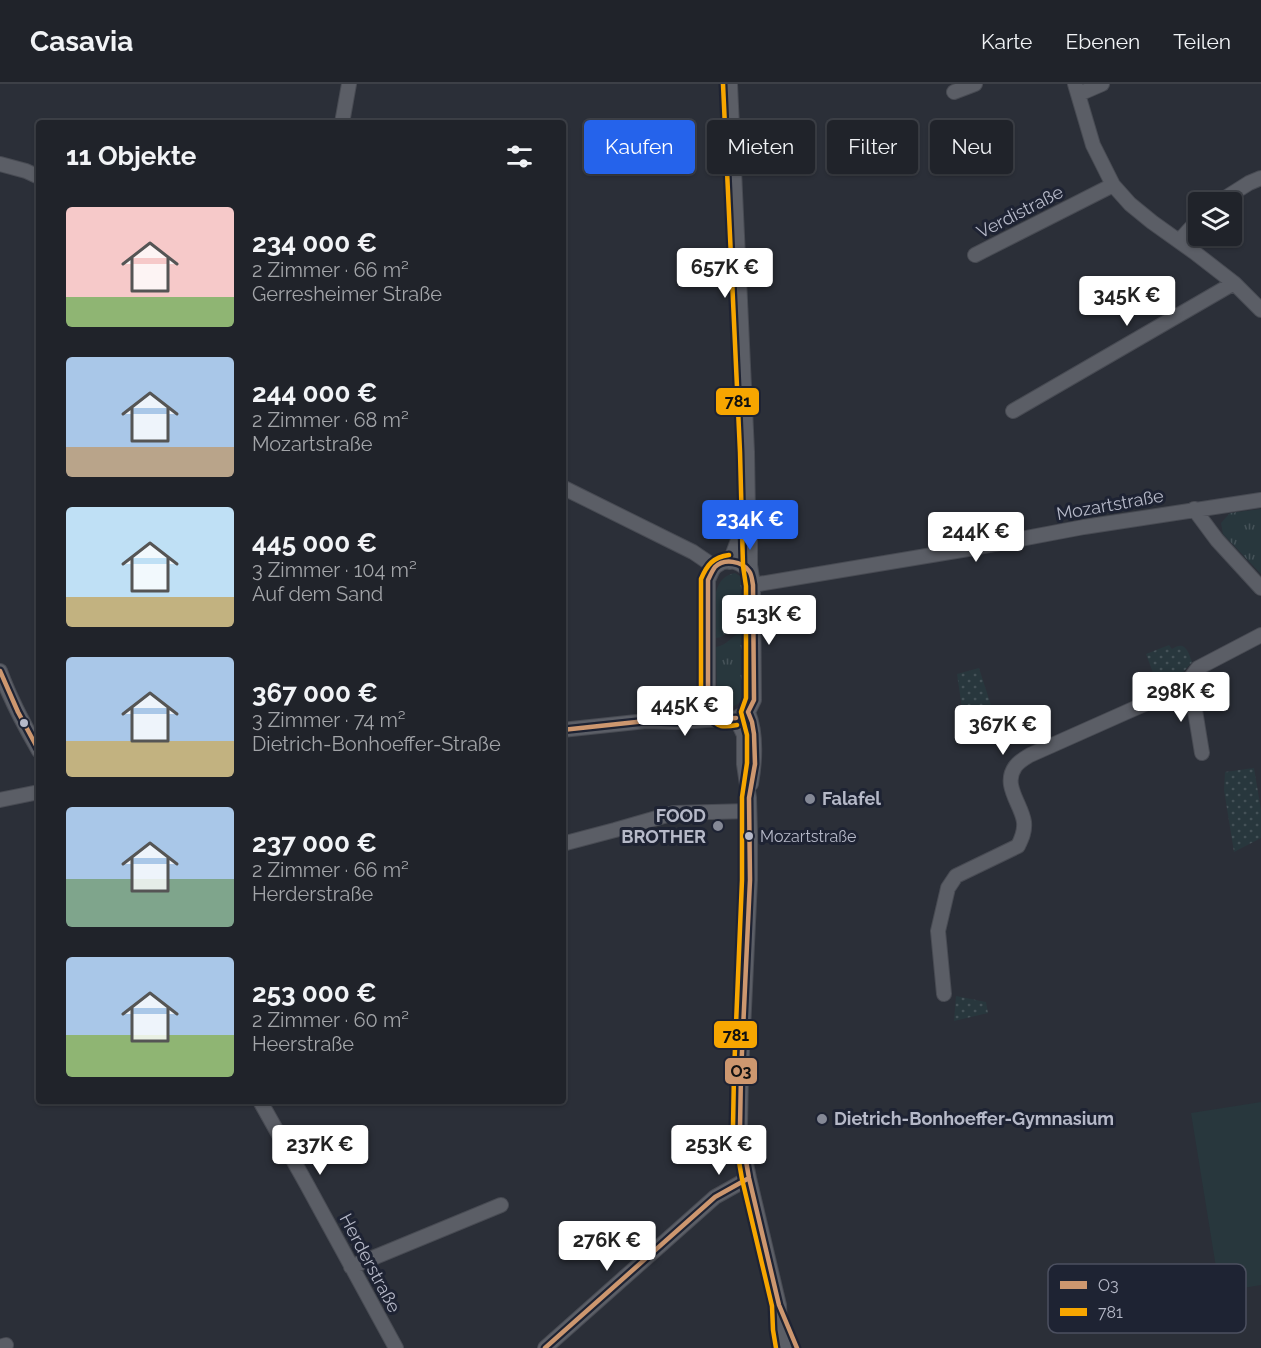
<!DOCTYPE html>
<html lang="de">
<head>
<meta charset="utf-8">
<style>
	:root { --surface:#20232a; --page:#282b32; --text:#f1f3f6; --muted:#a2a4a8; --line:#3d4047; --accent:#2563eb }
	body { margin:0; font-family:Raleway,sans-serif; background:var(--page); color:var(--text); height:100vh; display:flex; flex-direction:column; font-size:22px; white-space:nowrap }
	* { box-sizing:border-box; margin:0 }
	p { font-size:20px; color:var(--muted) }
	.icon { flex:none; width:33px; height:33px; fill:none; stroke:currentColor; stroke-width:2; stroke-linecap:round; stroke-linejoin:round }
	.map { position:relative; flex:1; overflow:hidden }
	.drawer { position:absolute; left:36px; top:36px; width:530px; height:984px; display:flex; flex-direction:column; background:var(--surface); border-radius:6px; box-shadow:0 2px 4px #0004,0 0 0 2px var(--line) }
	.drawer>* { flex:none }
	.hud { position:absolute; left:584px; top:36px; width:570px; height:54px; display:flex; gap:12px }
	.tools { position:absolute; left:1188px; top:108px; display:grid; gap:12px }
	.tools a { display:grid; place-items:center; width:54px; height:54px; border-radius:6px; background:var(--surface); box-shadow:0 2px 4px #0004,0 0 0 2px var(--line); font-size:30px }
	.price { position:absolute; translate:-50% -51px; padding:0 14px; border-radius:6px; background:#fff; color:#222; font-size:20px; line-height:39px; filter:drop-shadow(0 2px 3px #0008) }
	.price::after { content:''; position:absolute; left:50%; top:36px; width:18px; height:14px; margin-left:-9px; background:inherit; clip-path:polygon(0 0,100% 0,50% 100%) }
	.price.current { background:var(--accent); color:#fff }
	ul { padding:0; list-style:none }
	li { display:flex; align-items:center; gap:18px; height:150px; padding:0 30px }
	li span { display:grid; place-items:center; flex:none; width:168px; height:120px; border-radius:6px; color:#555 }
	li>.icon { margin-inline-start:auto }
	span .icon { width:72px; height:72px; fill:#fffc; stroke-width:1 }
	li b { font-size:26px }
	h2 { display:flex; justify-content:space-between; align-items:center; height:72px; padding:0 30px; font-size:26px }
	.pill { padding:0 21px; border-radius:6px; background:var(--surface); box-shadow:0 2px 4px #0004,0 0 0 2px var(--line); font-size:21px; line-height:54px }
	.pill.current { background:var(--accent); color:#fff }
	header { display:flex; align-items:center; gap:36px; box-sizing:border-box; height:84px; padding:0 30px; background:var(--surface); border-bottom:2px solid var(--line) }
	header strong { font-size:28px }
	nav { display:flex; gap:33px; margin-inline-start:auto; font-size:21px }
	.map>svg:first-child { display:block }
	.grass { fill:url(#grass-tufts) }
	.park { fill:url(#park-dots) }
	.pitch { fill:#28373d }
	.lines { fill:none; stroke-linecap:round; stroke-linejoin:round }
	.minor-casing { stroke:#484b53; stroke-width:16 }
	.minor { stroke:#5b5e66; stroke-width:14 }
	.bus-1-casing { stroke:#1e2333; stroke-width:9 }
	.bus-2-casing { stroke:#1e2333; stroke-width:9 }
	.bus-1 { stroke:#cd976f; stroke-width:4.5 }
	.bus-2 { stroke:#f7a600; stroke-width:4.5 }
	.bus-dot { fill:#b6b9c8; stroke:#1e2333; stroke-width:2 }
	.poi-dot { fill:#858996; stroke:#1e2333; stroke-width:2 }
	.labels { text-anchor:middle; stroke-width:6; stroke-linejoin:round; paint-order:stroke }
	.bus-label { font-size:16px; fill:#b6b9c8; stroke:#1e2333; text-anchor:start }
	.street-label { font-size:18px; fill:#b6b9c8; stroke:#1e2333 }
	.poi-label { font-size:18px; font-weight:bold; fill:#b6b9c8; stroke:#1e2333; text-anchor:start }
	.key { fill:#1e2333; stroke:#4c5060; stroke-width:1.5 }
	.key-label { font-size:16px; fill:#b6b9c8 }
	.line-badge { stroke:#1e2333; stroke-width:2 }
	.pale-badge-label { font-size:16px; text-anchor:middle; font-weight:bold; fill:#111 }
</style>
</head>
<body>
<header>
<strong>Casavia</strong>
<nav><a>Karte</a><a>Ebenen</a><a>Teilen</a></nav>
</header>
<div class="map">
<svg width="1261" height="1264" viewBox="0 0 1261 1264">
	<defs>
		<pattern id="grass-tufts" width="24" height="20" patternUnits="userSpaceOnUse" patternTransform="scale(1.5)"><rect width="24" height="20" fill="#28373d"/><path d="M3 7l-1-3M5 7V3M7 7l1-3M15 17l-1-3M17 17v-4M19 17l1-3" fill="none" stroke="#455258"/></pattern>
		<pattern id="park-dots" width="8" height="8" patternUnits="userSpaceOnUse" patternTransform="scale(1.5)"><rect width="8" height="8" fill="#28373d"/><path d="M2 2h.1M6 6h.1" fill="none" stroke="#455258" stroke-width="1.8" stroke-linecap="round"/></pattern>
	</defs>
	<rect width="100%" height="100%" fill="#2b2f38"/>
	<path class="grass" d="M 1261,425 L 1261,490 L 1223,450 L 1221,439 L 1230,429 Z
		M 735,489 L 743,494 L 745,498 L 745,539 C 730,541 728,553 716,554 C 716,533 707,494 735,489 Z
		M 745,547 L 747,605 C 745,609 743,614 740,618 C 731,626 720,624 717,613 L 716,563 C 729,561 733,549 745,547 Z"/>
	<path class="park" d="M 1169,561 L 1172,565 C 1185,556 1188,567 1192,578 C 1182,590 1173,600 1159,605 L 1146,570 Z
		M 979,584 L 996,637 L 965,645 L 957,590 Z
		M 1254,684 L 1261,726 L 1261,754 L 1234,768 L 1224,706 L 1225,688 Z
		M 956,912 L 986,918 L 988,929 L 954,937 Z"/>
	<path class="pitch" d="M 1261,1018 L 1261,1201 L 1220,1208 L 1191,1029 Z"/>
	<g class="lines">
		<defs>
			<path id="minor" d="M 1075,0 L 1093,61 L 1113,101 L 1130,120 L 1152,138 L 1194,168 L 1234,199 L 1261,226
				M 954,8 L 975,0
				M 1079,10 L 1102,0
				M 342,39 L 349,0
				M 0,80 L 26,87 L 39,93
				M 1219,118 L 1249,99 L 1261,94
				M 1179,157 L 1198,136
				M 975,171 L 1113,101
				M 1013,327 L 1234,199
				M 562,403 L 693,468 L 715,483
				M 1194,425 L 1217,456 L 1261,504
				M 730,478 L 746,434
				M 753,501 L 968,465 L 1084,443 L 1261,416
				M 0,587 C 10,615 24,641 39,667
				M 1187,599 L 1192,608 L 1202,669
				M 748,628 C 757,651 755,677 751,700
				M 656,634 L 692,623 L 708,614
				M 736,634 L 744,651 L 744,680 L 749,714 L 750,751 L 750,796 L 741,989 L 740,1043 L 742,1059 L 749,1094 L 779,1221 L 780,1245 L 784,1264
				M 724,635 L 712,625 L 708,614 L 708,496 C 710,492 712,485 716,482 C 728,472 743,479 751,490
				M 562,646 L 646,637 L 677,638 L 736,634 L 748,628 L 754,616 L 753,501 L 750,481 L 750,441 L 748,429 L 747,368 L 730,0
				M 0,716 L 39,708
				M 562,760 L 615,746 L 674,729 L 749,727
				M 944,910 L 938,847 L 948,804 L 956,792 L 1018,762 C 1022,754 1025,747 1024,738 C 1022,721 1002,701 1015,683 C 1018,678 1025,674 1030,671 L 1158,614 L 1187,599 L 1198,584 L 1261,551
				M 260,1017 L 306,1099 L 396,1264
				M 351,1183 L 501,1121
				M 0,1263 L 6,1261
				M 545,1264 L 715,1113 L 749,1094"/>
		</defs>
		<use href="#minor" class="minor-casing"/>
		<use href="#minor" class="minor"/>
		<defs>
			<path id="bus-1" d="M 0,587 L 18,628 L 39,667
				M 708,614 L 708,496 C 710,492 712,487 715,483 C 724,474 742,477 749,487 C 752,491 752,496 753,501 L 754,616 L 748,628 L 752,638 L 754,650 L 755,680 L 749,714 L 750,796 L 741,989 L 740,1043 L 749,1094 L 779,1221 L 797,1264
				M 562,646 L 646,637 L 677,638 L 736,634
				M 545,1264 L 715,1113 L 749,1094"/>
			<path id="bus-2" d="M 723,0 L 740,368 L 743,482 L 746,502 L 746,614 L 741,628 L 747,651 L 747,679 L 742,713 L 742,796 L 734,989 L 733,1043 L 742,1095 L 772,1222 L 773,1246 L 776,1264
				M 729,471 C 713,473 707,481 701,495 L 701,615 C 704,625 710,638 721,642 C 726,643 732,642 737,641"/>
		</defs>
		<use href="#bus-1" class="bus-1-casing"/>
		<use href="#bus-2" class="bus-2-casing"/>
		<use href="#bus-1" class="bus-1"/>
		<use href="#bus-2" class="bus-2"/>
	</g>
	<g class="bus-dot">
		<circle cx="24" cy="639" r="5"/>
		<circle cx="749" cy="752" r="5"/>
	</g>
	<g class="poi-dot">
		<circle cx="810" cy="715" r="6"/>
		<circle cx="718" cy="742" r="6"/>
		<circle cx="822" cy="1035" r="6"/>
	</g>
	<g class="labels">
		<g class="bus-label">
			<text x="760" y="758">Mozartstraße</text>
		</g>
		<g class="street-label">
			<text transform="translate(1020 128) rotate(-27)" y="6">Verdistraße</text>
			<text transform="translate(1110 421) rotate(-10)" y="6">Mozartstraße</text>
			<text transform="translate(370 1179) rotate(62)" y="6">Herderstraße</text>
		</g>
		<g class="poi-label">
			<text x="822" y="721">Falafel</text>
			<text x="706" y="738" text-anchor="end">FOOD<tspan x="706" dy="21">BROTHER</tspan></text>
			<text x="834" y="1041">Dietrich-Bonhoeffer-Gymnasium</text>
		</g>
	</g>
	<rect x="1048" y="1180" width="198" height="69" rx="9" class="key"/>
	<rect x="1060" y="1197" width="27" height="8" fill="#cd976f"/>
	<rect x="1060" y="1224" width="27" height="8" fill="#f7a600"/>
	<g class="key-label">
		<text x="1098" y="1207">O3</text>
		<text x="1098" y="1234">781</text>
	</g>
	<g class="line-badge">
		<rect x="715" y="303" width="45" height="29" rx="6" fill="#f7a600"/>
		<rect x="713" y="936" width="45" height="29" rx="6" fill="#f7a600"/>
		<rect x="724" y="973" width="34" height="28" rx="6" fill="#cd976f"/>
	</g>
	<g class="pale-badge-label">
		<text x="738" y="323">781</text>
		<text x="736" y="957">781</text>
		<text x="741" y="993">O3</text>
	</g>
</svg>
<div class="tools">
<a><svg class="icon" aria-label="layers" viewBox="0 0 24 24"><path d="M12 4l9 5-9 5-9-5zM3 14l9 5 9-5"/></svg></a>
</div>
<b class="price" style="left:725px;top:215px">657K €</b>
<b class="price" style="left:1127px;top:243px">345K €</b>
<b class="price current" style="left:750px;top:467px">234K €</b>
<b class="price" style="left:976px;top:479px">244K €</b>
<b class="price" style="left:769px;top:562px">513K €</b>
<b class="price" style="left:1181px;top:639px">298K €</b>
<b class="price" style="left:685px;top:653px">445K €</b>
<b class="price" style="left:1003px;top:672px">367K €</b>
<b class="price" style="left:320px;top:1092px">237K €</b>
<b class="price" style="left:719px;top:1092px">253K €</b>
<b class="price" style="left:607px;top:1188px">276K €</b>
<div class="hud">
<a class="pill current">Kaufen</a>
<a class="pill">Mieten</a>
<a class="pill">Filter</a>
<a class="pill">Neu</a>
</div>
<section class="drawer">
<h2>11 Objekte<svg class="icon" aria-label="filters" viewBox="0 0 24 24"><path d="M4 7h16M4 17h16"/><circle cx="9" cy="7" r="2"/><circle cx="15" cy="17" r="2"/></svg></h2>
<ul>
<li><span style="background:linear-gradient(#f6c9c9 75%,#8fb573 0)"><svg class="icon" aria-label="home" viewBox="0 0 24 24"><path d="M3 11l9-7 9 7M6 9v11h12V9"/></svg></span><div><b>234 000 €</b><p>2 Zimmer · 66 m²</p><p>Gerresheimer Straße</p></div></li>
<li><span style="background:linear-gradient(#a9c7e8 75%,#b9a48a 0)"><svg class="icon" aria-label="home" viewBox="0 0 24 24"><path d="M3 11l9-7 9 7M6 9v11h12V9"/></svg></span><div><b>244 000 €</b><p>2 Zimmer · 68 m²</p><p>Mozartstraße</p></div></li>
<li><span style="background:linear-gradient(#bfe0f5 75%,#c2b280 0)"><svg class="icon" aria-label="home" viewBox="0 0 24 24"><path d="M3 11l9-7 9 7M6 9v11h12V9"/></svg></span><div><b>445 000 €</b><p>3 Zimmer · 104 m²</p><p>Auf dem Sand</p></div></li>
<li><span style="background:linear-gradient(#a9c7e8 70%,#c2b280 0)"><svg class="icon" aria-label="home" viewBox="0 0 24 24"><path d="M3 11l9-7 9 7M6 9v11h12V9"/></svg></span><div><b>367 000 €</b><p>3 Zimmer · 74 m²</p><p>Dietrich-Bonhoeffer-Straße</p></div></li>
<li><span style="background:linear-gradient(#a9c7e8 60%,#7fa58c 0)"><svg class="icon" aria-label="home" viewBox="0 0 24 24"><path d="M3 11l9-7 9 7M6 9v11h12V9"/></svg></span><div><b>237 000 €</b><p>2 Zimmer · 66 m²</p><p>Herderstraße</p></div></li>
<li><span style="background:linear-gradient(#a9c7e8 65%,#8fb573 0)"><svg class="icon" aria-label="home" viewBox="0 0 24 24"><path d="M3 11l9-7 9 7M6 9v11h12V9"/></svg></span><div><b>253 000 €</b><p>2 Zimmer · 60 m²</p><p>Heerstraße</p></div></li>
</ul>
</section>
</div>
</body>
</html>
